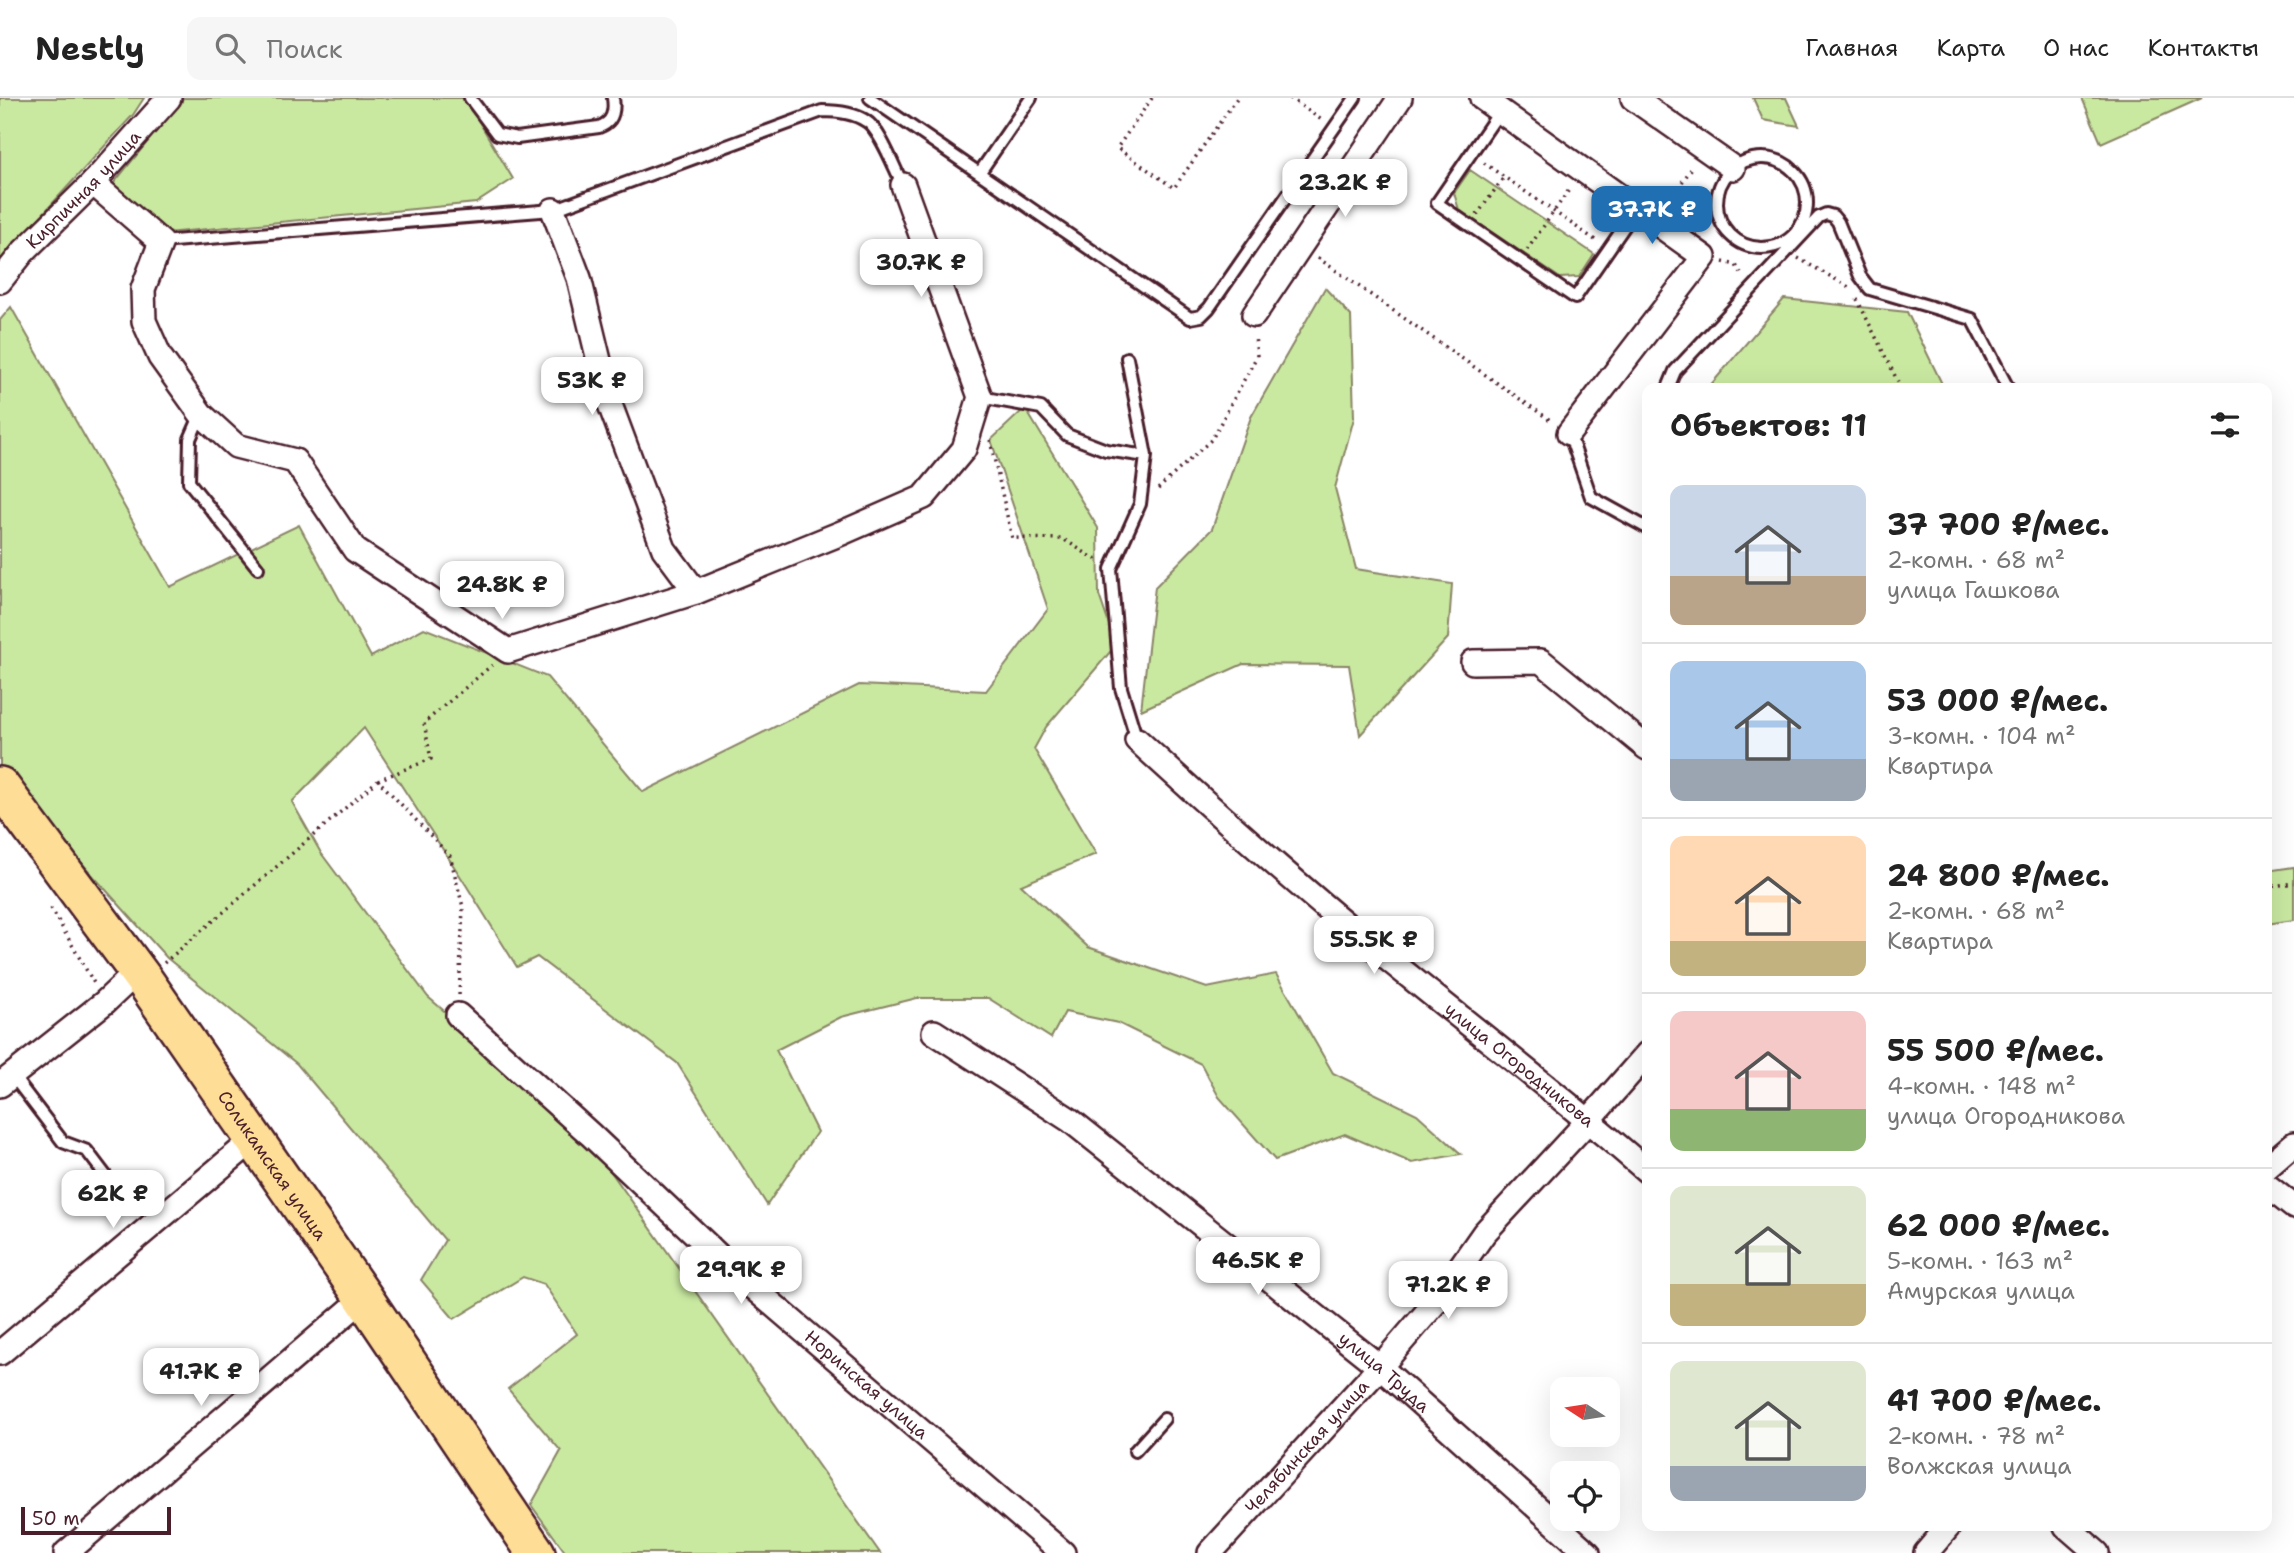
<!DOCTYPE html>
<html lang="ru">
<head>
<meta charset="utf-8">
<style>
	:root { --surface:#fff; --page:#f6f6f6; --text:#222; --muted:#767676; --line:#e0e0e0; --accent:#1f6fb2 }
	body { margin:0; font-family:"Shantell Sans",sans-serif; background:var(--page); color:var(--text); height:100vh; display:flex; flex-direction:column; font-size:26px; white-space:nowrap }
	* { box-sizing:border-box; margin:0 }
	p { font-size:23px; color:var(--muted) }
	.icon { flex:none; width:38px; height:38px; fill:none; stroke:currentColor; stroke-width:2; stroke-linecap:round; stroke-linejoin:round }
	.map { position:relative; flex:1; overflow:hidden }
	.drawer { position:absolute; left:1642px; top:285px; width:630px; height:1148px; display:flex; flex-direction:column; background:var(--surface); border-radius:14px; box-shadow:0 7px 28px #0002 }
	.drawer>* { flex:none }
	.needle { width:46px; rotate:282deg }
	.buttons { position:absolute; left:1550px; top:1279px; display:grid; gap:14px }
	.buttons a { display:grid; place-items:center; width:70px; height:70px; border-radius:14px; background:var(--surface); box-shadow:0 7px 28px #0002; font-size:35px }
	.scale { position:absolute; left:21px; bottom:18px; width:150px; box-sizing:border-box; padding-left:7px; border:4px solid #4a1f2b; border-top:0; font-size:19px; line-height:24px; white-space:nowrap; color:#4a1f2b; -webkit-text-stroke:5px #fff; paint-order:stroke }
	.price { position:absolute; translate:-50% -60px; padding:0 16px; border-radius:14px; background:#fff; color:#222; font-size:23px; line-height:46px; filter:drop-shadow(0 2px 4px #0008) }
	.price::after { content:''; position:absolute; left:50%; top:42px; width:21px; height:16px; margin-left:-10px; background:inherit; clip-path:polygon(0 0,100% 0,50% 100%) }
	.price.current { background:var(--accent); color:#fff }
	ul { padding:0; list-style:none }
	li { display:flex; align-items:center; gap:21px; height:175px; padding:0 28px }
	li+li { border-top:2px solid var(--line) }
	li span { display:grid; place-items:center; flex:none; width:196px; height:140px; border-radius:14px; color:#555 }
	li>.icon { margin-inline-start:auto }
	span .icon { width:84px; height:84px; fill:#fffc; stroke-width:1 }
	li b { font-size:30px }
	h2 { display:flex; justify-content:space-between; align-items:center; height:84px; padding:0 28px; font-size:30px }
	header { display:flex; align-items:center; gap:42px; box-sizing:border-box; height:98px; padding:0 35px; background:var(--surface); border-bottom:2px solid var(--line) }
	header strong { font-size:33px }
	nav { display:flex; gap:38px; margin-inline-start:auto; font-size:24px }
	.search { width:490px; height:63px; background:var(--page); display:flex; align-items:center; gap:18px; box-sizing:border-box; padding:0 24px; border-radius:14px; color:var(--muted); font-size:26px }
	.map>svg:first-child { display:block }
	.green { fill:#c9e9a1; stroke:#8a8466; stroke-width:2 }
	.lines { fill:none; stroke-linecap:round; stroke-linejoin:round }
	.lane-casing { stroke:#4a1f2b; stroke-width:16 }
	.street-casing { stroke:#4a1f2b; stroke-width:28 }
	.primary-casing { stroke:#4a1f2b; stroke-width:42 }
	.path { stroke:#4a1f2b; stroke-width:3.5; stroke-dasharray:2 5; stroke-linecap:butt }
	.lane { stroke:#fff; stroke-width:10 }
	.street { stroke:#fff; stroke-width:23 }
	.primary { stroke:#fedd96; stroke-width:37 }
	.labels { text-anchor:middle; stroke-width:5; stroke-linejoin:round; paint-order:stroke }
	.street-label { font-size:18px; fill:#4a1f2b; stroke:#fff }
</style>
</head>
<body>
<header>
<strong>Nestly</strong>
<div class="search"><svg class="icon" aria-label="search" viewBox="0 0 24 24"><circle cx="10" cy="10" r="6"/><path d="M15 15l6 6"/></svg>Поиск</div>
<nav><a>Главная</a><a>Карта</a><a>О нас</a><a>Контакты</a></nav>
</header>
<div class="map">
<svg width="2294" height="1455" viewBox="0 0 2294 1455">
	<rect width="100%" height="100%" fill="#fff"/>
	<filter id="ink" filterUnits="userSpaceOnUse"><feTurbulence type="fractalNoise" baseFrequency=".0143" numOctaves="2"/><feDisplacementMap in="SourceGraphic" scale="14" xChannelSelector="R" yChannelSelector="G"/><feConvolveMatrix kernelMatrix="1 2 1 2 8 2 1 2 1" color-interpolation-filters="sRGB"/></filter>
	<g filter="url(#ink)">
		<path class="green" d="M 0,0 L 144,0 L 133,17 L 0,163 Z
			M 183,0 L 465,0 L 513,81 L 476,105 L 166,135 L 113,86 Z
			M 1753,0 L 1786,0 L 1799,28 L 1763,22 Z
			M 2082,0 L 2202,0 L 2101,45 Z
			M 1470,72 L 1594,156 L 1579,179 L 1560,180 L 1459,112 L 1454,95 Z
			M 1325,190 L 1351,218 L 1354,320 L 1335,390 L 1356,471 L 1452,486 L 1448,540 L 1360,637 L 1349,567 L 1243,566 L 1141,612 L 1155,489 L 1212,431 L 1251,319 Z
			M 1784,201 L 1907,214 L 1944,290 L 1708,290 Z
			M 11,209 L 170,489 L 299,427 L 371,559 L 424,530 L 547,579 L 643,694 L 859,587 L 986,593 L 1048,511 L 991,342 L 1025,310 L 1098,430 L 1099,497 L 1116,547 L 1046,629 L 1034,651 L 1096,756 L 1021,787 L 1088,849 L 1207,890 L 1276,876 L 1333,975 L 1417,1016 L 1461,1056 L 1412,1065 L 1345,1036 L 1275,1062 L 1219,999 L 1201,966 L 1118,925 L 1065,914 L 1051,940 L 988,900 L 917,900 L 841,919 L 776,952 L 817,1034 L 767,1107 L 677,965 L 537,859 L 517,869 L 466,787 L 364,630 L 292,704 L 321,755 L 428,899 L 580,1030 L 880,1455 L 566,1455 L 531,1407 L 561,1353 L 508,1291 L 577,1236 L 544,1186 L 523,1179 L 454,1221 L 421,1182 L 445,1142 L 297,966 L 167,860 L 0,674 L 0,222 Z
			M 2294,769 L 2294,822 L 2266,826 L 2266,773 Z"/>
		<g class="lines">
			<defs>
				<path id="lane" d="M 470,0 L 497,36 L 517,40 L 599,29 C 613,24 615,13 613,0
					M 870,0 L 1190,220 L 1201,218 L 1209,210 L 1355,0
					M 1500,13 L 1437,105 L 1575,200 L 1637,110
					M1717 105a45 45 0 1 1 90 0a45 45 0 1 1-90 0Z
					M 980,74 L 1031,0
					M 161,144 L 553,112 L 822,13 C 836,13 854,15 866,23 C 880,31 895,72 903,87
					M 1127,260 L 1146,358 L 1140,406 L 1111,471 L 1121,590 L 1137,642
					M 1668,290 L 1675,273 L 1819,119 L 1826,116 L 1833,118 L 1838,124 L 1860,178 L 1870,191 L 1972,221 L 2008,290
					M 980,299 L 1041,310 L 1067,337 L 1106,352 L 1146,358
					M 201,316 L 190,341 L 189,384 L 258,470
					M 1569,335 L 1591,399 L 1647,430
					M 12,977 L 63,1044 L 87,1053 L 109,1082
					M 1135,1353 L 1164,1321"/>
				<g id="street">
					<path d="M 1482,0 L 1704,159 L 1569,335"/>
					<path d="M 1633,0 L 1733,70"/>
					<path d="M 93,85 L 161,144 L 143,191 L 144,223 L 160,259 L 201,316 L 236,348 L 295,363 L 355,452 L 508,553 L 696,494 L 844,434 L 924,399 L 964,351 L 980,299 L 903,87"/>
					<path d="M 553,112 L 579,180 L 609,304 L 664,451 L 696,494"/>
					<path id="s1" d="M 0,183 L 24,153 L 93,85 L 169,0"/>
					<path d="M 1254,217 L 1400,0"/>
					<path d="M 1473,564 L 1541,563 L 1647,650"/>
					<path id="s2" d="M 1137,642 C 1225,723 1315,803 1409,878 C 1489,943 1570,1005 1647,1073"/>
					<path id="s3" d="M 458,917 L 591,1037 L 743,1181 L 1063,1455"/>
					<path id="s4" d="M 934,934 L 1070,1022 L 1380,1269 L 1588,1455"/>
					<path d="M 0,987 L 105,904 L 138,873"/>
					<path d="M 2266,1070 L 2294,1046"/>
					<path d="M 2266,1087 L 2294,1109"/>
					<path d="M 0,1255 L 253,1042"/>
					<path d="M 2066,1428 L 2097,1455"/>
					<path d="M 66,1455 L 364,1200"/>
					<path id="s5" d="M 1210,1455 L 1380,1269 L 1435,1205 L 1484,1135 L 1589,1022 L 1647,956"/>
					<path d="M 1926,1455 L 1949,1428"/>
				</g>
				<g id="primary">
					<path id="s6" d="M 0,688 L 144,882 L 364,1200 L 536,1455"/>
				</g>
			</defs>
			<use href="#lane" class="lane-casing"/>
			<use href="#street" class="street-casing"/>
			<use href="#primary" class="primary-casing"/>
			<path class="path" d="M 1152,0 L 1117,50 L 1174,90 L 1237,0
				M 1290,0 L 1323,23
				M 1484,65 L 1598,144
				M 1666,107 L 1694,67
				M 1477,117 L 1504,79
				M 1527,152 L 1571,89
				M 1318,160 L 1553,324
				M 1798,160 L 1849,189
				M 1723,164 L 1736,167 L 1743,179
				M 1857,201 L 1901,290
				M 990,342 L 1012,440 L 1063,441 L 1100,464
				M 1158,391 L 1212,341 L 1257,258 L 1255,238
				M 378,682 L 431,661 L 424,625 L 492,567
				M 2266,789 L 2294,785
				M 51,810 L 95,887
				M 164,865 L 378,682 L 450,758 L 463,809 L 459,898"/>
			<use href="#lane" class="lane"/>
			<use href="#street" class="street"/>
			<use href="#primary" class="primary"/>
		</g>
	</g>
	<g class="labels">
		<g class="street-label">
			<text dy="6" stroke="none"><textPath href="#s1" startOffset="124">Кирпичная улица</textPath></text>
			<text dy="6" stroke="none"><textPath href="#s2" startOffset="502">улица Огородникова</textPath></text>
			<text dy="6" stroke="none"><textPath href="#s6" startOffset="467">Соликамская улица</textPath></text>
			<text dy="6" stroke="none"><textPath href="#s4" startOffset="565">улица Труда</textPath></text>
			<text dy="6" stroke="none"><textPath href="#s3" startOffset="551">Норинская улица</textPath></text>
			<text dy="6" stroke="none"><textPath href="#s5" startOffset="144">Челябинская улица</textPath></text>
		</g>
	</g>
</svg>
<div class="buttons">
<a><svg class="needle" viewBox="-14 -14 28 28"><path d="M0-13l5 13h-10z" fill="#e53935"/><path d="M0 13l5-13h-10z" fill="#767676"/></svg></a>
<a><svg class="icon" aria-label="locate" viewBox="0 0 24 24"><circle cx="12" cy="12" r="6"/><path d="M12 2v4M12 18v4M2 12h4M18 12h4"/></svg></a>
</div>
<div class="scale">50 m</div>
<b class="price" style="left:1345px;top:121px">23.2K ₽</b>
<b class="price current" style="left:1652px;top:148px">37.7K ₽</b>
<b class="price" style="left:921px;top:201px">30.7K ₽</b>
<b class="price" style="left:592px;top:319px">53K ₽</b>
<b class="price" style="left:502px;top:523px">24.8K ₽</b>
<b class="price" style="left:1374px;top:878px">55.5K ₽</b>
<b class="price" style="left:113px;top:1132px">62K ₽</b>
<b class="price" style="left:1258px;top:1199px">46.5K ₽</b>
<b class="price" style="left:741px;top:1208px">29.9K ₽</b>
<b class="price" style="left:1448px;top:1223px">71.2K ₽</b>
<b class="price" style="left:201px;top:1310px">41.7K ₽</b>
<section class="drawer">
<h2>Объектов: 11<svg class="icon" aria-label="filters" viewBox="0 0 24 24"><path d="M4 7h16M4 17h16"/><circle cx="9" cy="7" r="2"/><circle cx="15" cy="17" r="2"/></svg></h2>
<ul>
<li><span style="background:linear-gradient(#c9d6e8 65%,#b9a48a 0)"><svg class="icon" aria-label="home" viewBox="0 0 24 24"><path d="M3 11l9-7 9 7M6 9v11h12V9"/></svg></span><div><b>37 700 ₽/мес.</b><p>2-комн. · 68 m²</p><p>улица Гашкова</p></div></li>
<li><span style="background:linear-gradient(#a9c7e8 70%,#9aa5b1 0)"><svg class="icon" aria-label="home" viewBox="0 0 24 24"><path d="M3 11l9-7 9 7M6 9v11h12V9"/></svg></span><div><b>53 000 ₽/мес.</b><p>3-комн. · 104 m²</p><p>Квартира</p></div></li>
<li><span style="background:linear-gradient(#ffd9b3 75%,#c2b280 0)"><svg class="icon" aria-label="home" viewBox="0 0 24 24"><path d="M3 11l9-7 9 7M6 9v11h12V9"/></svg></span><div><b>24 800 ₽/мес.</b><p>2-комн. · 68 m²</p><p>Квартира</p></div></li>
<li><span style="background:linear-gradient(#f6c9c9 70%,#8fb573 0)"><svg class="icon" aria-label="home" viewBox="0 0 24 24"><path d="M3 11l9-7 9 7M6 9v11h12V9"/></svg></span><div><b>55 500 ₽/мес.</b><p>4-комн. · 148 m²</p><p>улица Огородникова</p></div></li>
<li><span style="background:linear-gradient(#dfe7d0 70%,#c2b280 0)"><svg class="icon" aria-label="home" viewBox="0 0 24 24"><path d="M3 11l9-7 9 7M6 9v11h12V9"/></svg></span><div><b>62 000 ₽/мес.</b><p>5-комн. · 163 m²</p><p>Амурская улица</p></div></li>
<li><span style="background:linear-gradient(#dfe7d0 75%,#9aa5b1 0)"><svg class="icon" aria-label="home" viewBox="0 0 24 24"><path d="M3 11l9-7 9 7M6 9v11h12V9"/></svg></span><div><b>41 700 ₽/мес.</b><p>2-комн. · 78 m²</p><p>Волжская улица</p></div></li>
</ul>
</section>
</div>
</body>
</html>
